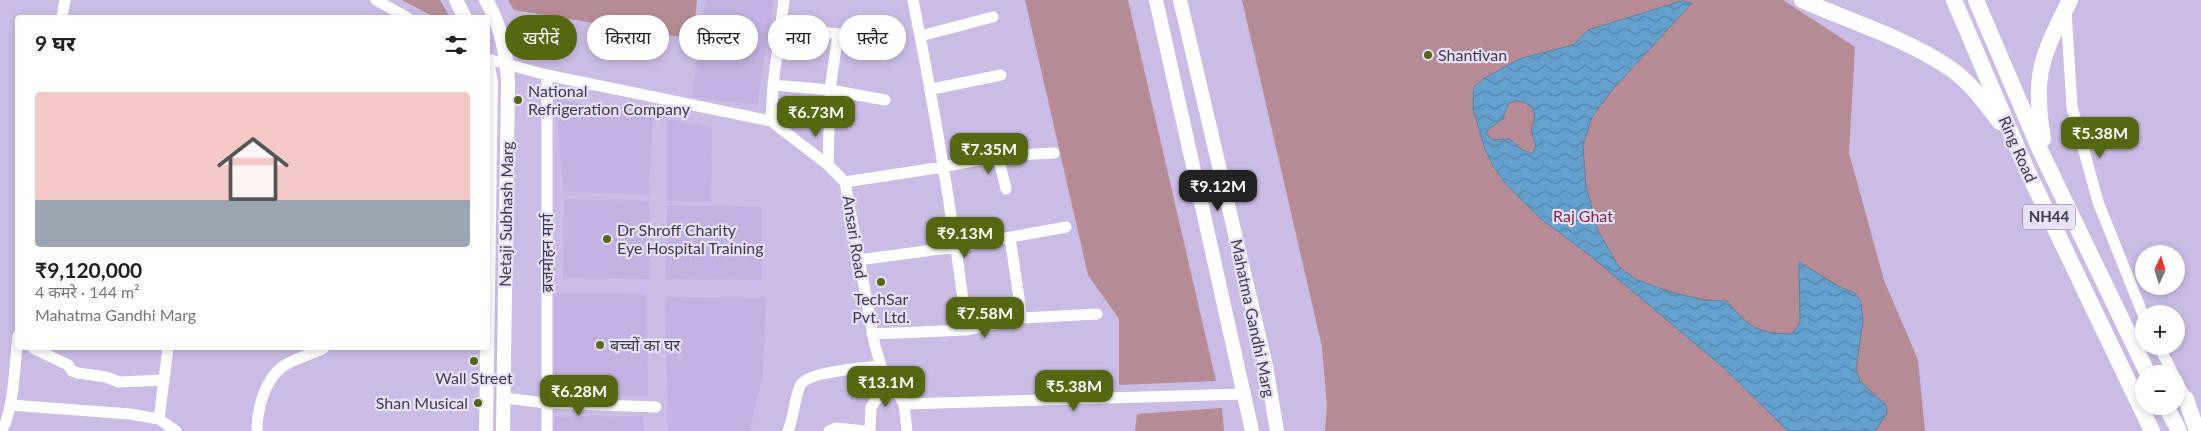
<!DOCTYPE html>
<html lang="hi">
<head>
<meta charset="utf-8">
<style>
	:root { --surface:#fff; --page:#f6f6f6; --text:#202124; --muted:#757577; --accent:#556711 }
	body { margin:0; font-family:Lato,"Noto Sans Devanagari",sans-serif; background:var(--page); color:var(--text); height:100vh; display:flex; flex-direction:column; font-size:19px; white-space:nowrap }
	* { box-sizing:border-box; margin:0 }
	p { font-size:16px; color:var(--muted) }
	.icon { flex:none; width:28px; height:28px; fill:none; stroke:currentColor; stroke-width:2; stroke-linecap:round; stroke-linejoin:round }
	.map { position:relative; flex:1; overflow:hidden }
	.side { position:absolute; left:15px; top:15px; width:475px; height:335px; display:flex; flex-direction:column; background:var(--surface); border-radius:5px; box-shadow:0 2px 8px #0003 }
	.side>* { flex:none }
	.guide { position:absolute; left:505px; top:15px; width:475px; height:45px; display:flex; gap:10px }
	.needle { width:32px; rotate:4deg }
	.tools { position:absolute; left:2135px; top:245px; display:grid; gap:10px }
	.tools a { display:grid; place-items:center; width:50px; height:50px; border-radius:50%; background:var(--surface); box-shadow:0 2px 8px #0003; font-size:25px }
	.price { position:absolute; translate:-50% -42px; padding:0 11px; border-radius:10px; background:var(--accent); color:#fff; font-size:16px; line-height:32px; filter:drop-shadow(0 1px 2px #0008) }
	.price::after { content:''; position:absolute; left:50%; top:30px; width:15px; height:11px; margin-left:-8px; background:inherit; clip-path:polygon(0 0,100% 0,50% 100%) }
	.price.on { background:#222; color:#fff }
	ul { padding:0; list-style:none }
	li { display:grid; align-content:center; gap:10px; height:265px; padding:0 20px }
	li span { display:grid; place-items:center; height:155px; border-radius:5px; color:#555 }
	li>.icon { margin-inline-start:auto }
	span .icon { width:90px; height:90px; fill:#fffc; stroke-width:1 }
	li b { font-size:21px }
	h2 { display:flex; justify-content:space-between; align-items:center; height:60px; padding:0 20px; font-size:21px }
	.tag { padding:0 18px; border-radius:22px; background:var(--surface); box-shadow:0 2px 8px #0003; font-size:18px; line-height:45px }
	.tag.on { background:var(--accent); color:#fff }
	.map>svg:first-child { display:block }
	.built { fill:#c2b1e2 }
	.green { fill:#b68b96 }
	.water { fill:url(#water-waves); stroke:#5a82a5; fill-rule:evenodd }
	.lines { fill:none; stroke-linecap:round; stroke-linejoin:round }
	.minor { stroke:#fff; stroke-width:11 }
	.major { stroke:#fff; stroke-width:14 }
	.highway { stroke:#fff; stroke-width:16 }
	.poi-dot { fill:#556711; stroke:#e8e1f7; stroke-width:2 }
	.labels { text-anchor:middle; stroke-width:4.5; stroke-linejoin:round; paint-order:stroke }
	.shield { fill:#e8e1f7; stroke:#726b7e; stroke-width:1 }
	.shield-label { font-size:15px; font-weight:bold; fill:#3f394a }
	.poi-label { font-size:16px; fill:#3f394a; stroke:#e8e1f7; text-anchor:start }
	.street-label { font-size:16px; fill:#3f394a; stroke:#e8e1f7 }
	.park-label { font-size:16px; fill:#7b2847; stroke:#e8e1f7 }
</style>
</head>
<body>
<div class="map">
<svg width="2201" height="431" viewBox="0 0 2201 431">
	<defs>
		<pattern id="water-waves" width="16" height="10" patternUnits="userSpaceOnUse" patternTransform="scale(1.25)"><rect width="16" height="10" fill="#65a1cc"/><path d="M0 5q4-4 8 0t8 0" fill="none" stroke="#5584a8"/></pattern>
	</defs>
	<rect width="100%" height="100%" fill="#cbbce7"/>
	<path class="built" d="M 705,0 L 774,0 L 757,105 L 692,97 Z
		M 555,99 L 653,117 L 649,194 L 564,192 Z
		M 667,119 L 712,127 L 711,201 L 667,201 Z
		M 564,199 L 650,201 L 649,279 L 563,278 Z
		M 667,205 L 762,207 L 762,280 L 666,279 Z
		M 552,293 L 647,294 L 648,396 L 552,397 Z
		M 665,297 L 766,298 L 763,372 L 750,431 L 668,431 Z
		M 643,416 L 644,431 L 553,431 L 553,417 Z"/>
	<path class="green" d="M 402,0 L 440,0 L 450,17 L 434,17 Z
		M 508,0 L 697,0 L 693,39 L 514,10 Z
		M 1025,0 L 1128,0 L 1216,381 L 1119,385 L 1119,319 L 1088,275 Z
		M 1242,0 L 1783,0 L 1855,47 L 1849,153 L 1884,280 L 1918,360 L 1925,431 L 1325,431 L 1327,406 L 1322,347 Z
		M 1222,408 L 1224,431 L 1135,431 L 1137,414 Z"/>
	<path class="water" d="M 1682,1 L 1692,3 L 1613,89 L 1592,117 L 1583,145 L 1586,187 L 1598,231 L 1619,267 L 1637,280 L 1671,292 L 1703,300 L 1727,301 C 1750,328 1756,333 1792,334 L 1800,323 L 1799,262 L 1840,287 L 1855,293 L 1861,302 L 1863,321 L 1856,369 L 1860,381 L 1886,405 L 1887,413 L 1875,431 L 1788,431 L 1723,367 L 1587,253 L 1541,219 L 1506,184 L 1493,166 L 1485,149 L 1473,109 L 1474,87 L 1483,79 L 1519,59 L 1573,45 L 1588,30 ZM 1516,101 L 1524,102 L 1532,108 L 1535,116 L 1531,131 L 1536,146 L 1533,153 L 1522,150 L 1510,139 L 1492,140 L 1486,133 L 1489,129 L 1504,118 L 1504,114 L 1509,103 Z"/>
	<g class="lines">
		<path class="minor" d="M 376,0 L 408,18
			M 913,0 C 935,110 953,219 967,330
			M 2066,11 L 2072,107 L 2098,202 L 2144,317
			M 62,18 L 65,0
			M 781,27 L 838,34 L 830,90 L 828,165
			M 920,36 L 993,17
			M 488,59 L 547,75 L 771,121 L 828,165 L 845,182 L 875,346 L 881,366 L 904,404 L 907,431
			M 773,85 L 830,90 L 885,100
			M 932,89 L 1001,75
			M 771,121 L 773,85 L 784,0
			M 998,156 L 1006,189
			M 845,182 L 943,167 L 998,156 L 1054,153
			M 1010,238 L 1022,318
			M 858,260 L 956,247 L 1066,227
			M 872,334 L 967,330 L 1022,318 L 1097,314
			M 2159,346 L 2173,374
			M 33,348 L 68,365 L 72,371 L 78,373 L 106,377 L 119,382 L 163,380
			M 2176,380 L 2190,405
			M 504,398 L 547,403 L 656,407
			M 904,404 L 1244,394
			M 10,405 L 130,414 L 159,419 L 176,431
			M 159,419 L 168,348
			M 1,431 C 14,414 15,359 18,336
			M 257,431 C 257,410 264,381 282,367 C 294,358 311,355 324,348
			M 547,431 L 547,75
			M 788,431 C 794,417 794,400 800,386 C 806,371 865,368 881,366
			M 829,431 L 836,428 L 865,431
			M 870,431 L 871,407 L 890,380"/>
		<path class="major" d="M 456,0 L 465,18
			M 486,0 C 501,26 507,53 508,83 L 503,431
			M 1156,0 L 1252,431
			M 1180,0 L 1266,366 L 1277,431
			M 486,431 L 491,82 L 488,67"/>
		<path class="highway" d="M 1802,0 C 1851,22 1906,38 1951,69 C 1971,83 1985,103 2000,122
			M 1954,0 L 2026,168 L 2152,431
			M 1976,0 L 2040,150 L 2148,374
			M 2043,139 C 2032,74 2042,56 2070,0
			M 2186,399 L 2197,431
			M 2166,406 L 2179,431"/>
	</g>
	<g class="poi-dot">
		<circle cx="1428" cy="55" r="5"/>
		<circle cx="518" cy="100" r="5"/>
		<circle cx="607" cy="239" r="5"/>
		<circle cx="881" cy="282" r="5"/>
		<circle cx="600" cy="345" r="5"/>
		<circle cx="474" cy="361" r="5"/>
		<circle cx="478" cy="403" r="5"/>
	</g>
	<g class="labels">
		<rect class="shield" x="2023" y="204.5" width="52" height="25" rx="4"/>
		<g class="shield-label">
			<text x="2049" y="222">NH44</text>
		</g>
		<g class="poi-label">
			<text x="1438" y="61">Shantivan</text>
			<text x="528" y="97">National<tspan x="528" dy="18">Refrigeration Company</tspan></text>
			<text x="617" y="236">Dr Shroff Charity<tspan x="617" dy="18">Eye Hospital Training</tspan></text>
			<text x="881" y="305" text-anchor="middle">TechSar<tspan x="881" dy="18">Pvt. Ltd.</tspan></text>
			<text x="610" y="351">बच्चों का घर</text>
			<text x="474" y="384" text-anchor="middle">Wall Street</text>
			<text x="468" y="409" text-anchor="end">Shan Musical</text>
		</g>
		<g class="street-label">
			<text transform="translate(2018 149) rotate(66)" y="6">Ring Road</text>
			<text transform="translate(506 214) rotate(-89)" y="6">Netaji Subhash Marg</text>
			<text transform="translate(855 237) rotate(81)" y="6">Ansari Road</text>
			<text transform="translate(547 253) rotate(-90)" y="6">ब्रजमोहन मार्ग</text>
			<text transform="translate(1253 318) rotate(78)" y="6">Mahatma Gandhi Marg</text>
		</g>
		<g class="park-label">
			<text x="1583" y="222">Raj Ghat</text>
		</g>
	</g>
</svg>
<div class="tools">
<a><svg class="needle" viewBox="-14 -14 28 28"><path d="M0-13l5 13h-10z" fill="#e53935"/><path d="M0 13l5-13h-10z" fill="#757577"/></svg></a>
<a>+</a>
<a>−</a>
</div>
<b class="price" style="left:816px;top:138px">₹6.73M</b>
<b class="price" style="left:2100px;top:159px">₹5.38M</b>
<b class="price" style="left:989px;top:175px">₹7.35M</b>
<b class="price on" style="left:1218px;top:212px">₹9.12M</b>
<b class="price" style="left:965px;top:259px">₹9.13M</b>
<b class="price" style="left:985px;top:339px">₹7.58M</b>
<b class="price" style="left:886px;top:408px">₹13.1M</b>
<b class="price" style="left:1074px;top:412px">₹5.38M</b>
<b class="price" style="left:579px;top:417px">₹6.28M</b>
<div class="guide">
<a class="tag on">खरीदें</a>
<a class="tag">किराया</a>
<a class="tag">फ़िल्टर</a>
<a class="tag">नया</a>
<a class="tag">फ़्लैट</a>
</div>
<section class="side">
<h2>9 घर<svg class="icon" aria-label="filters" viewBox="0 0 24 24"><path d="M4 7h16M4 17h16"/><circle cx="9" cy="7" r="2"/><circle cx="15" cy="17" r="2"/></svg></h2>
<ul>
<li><span style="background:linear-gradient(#f6c9c9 70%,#9aa5b1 0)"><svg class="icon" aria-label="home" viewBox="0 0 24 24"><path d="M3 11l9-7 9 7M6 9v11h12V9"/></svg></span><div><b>₹9,120,000</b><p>4 कमरे · 144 m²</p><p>Mahatma Gandhi Marg</p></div></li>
</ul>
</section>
</div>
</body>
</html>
